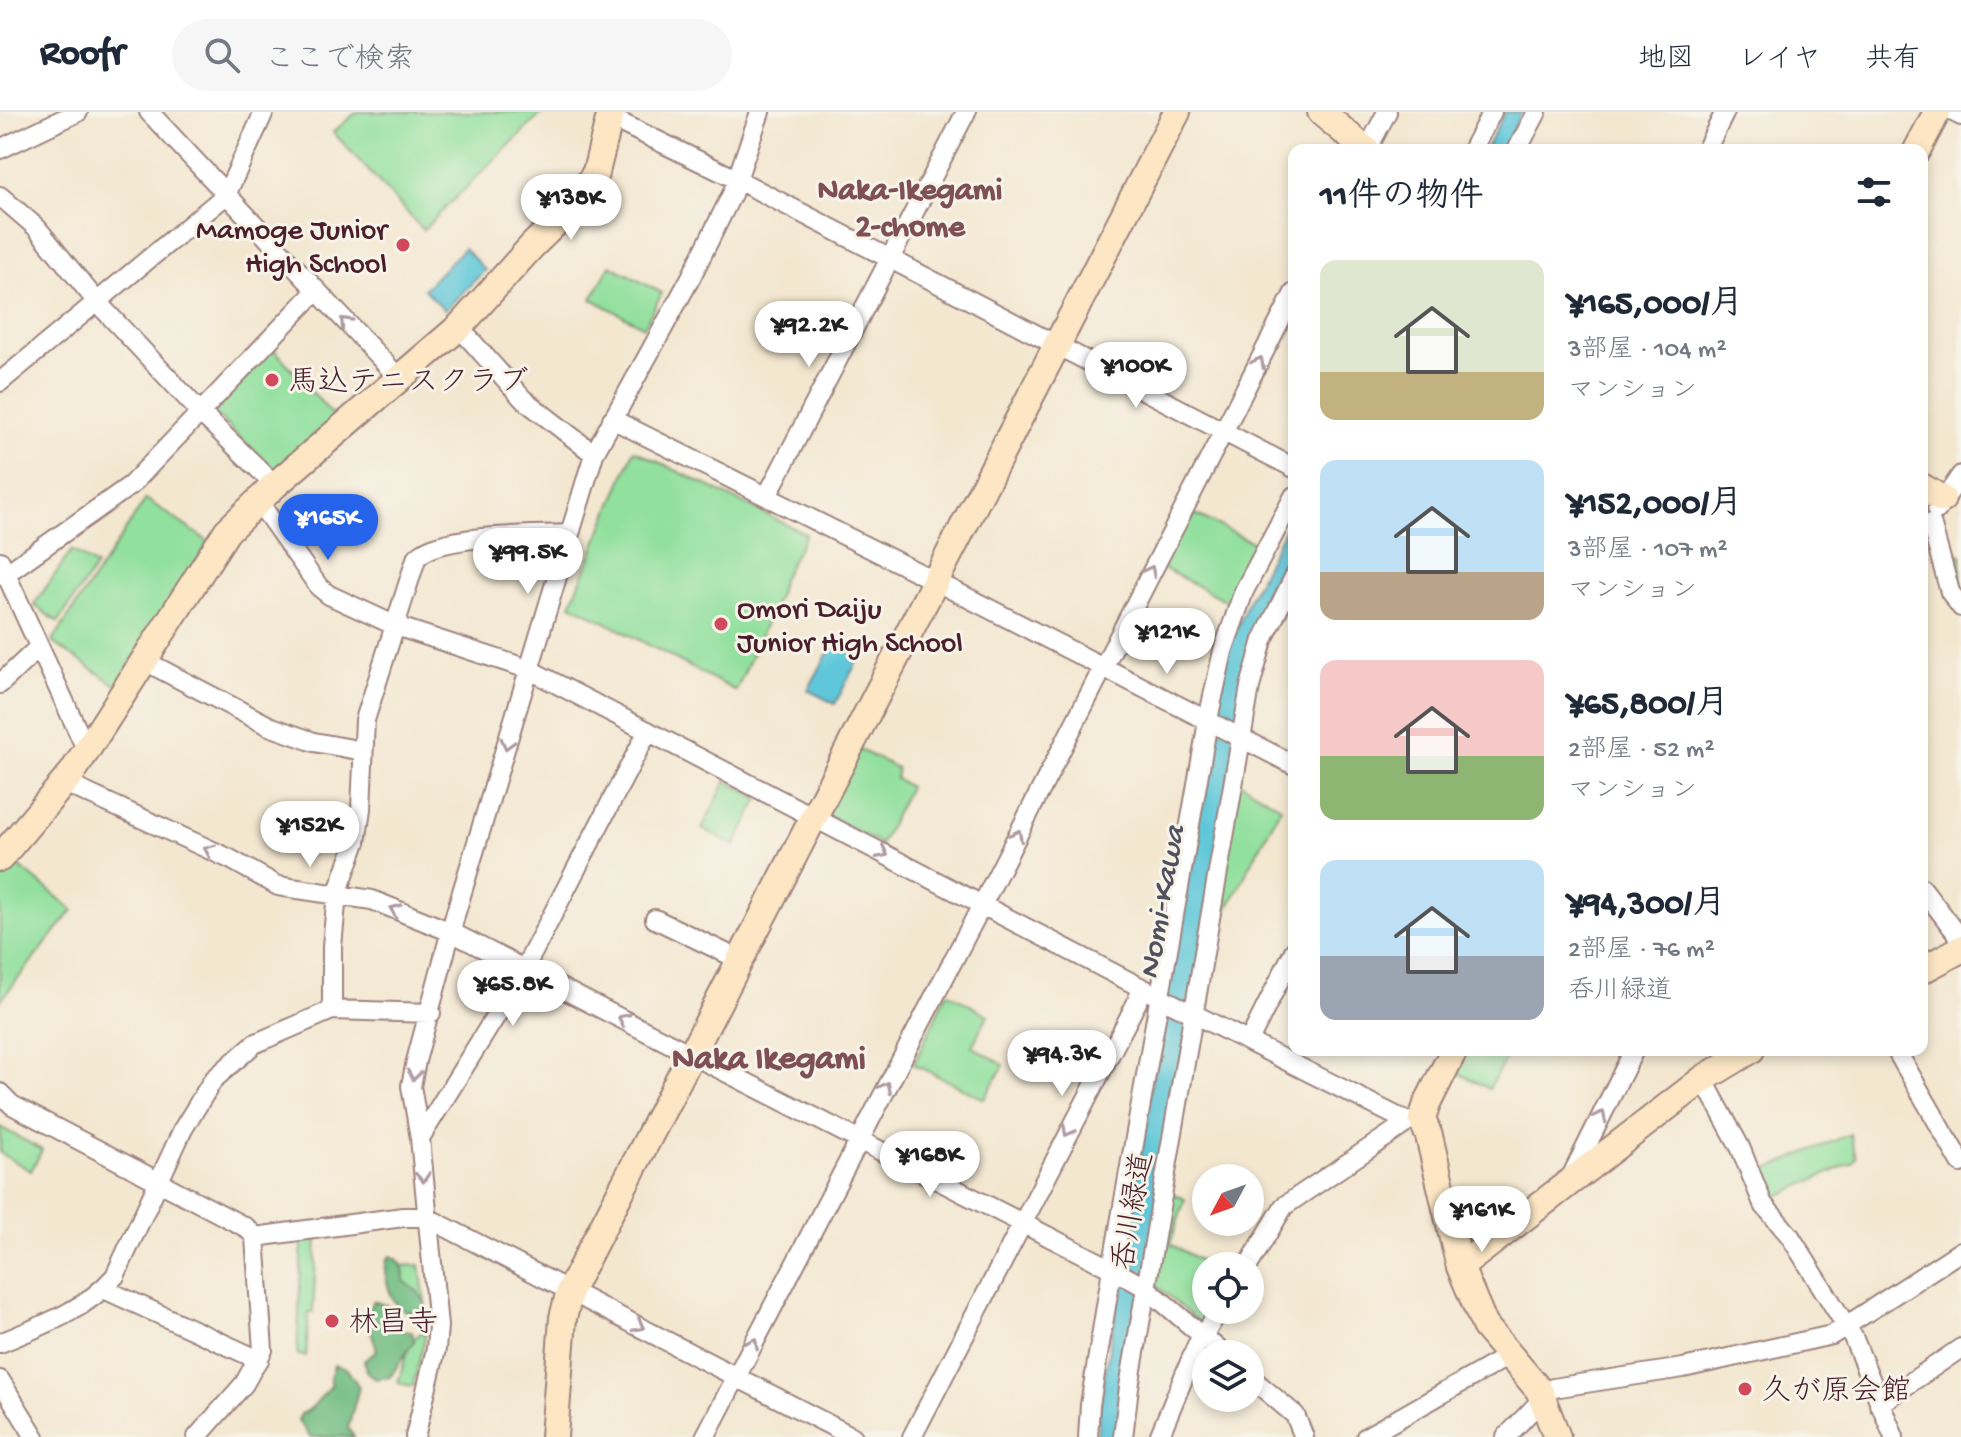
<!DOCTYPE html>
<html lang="ja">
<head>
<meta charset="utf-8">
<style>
	:root { --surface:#fff; --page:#f6f6f7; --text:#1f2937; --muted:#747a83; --line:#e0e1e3; --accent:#2563eb }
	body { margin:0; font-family:"Gochi Hand","Klee One",sans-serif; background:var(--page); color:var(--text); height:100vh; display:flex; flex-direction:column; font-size:30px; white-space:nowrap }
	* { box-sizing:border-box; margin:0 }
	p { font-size:26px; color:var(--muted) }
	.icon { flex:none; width:44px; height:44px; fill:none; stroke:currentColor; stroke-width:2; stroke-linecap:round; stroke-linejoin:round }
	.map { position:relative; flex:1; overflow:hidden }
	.side { position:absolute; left:1288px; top:32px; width:640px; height:912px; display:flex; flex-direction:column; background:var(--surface); border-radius:16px; box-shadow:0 4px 12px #0003 }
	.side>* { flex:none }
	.needle { width:52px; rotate:229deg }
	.tools { position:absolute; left:1192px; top:1052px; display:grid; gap:16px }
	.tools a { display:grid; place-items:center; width:72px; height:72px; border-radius:50%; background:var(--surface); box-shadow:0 4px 12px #0003; font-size:40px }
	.price { position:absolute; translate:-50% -68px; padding:0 18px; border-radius:28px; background:#fff; color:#222; font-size:26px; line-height:52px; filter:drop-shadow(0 2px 4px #0008) }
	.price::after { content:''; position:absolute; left:50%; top:48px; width:24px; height:18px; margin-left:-12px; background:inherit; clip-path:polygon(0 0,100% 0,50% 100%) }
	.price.current { background:var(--accent); color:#fff }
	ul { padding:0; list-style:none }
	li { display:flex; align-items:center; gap:24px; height:200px; padding:0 32px }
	li span { display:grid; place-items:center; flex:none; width:224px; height:160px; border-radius:16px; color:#555 }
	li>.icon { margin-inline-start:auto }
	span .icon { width:96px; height:96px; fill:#fffc; stroke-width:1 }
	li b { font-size:34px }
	h2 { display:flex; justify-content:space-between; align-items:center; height:96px; padding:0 32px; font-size:34px }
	header { display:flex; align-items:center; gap:48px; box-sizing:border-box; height:112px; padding:0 40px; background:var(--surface); border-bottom:2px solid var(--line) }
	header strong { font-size:38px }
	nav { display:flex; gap:44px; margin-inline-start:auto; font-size:28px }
	.search { width:560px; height:72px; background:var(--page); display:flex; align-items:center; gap:20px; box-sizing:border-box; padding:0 28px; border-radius:44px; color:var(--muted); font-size:30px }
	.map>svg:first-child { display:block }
	.green { fill:#92e09e; stroke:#6e8064; stroke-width:2 }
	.forest { fill:#75be85; stroke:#606e58; stroke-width:2 }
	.water { fill:#5ec7d9; stroke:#547382; stroke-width:2 }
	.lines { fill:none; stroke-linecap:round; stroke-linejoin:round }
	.street-casing { stroke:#9e837e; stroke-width:22 }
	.secondary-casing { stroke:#9e837e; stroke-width:30 }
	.street { stroke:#fff; stroke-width:18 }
	.secondary { stroke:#fce6c4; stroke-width:26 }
	.oneway { stroke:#ae9aa0 }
	.poi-dot { fill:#d1495b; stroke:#f7f3e8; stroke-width:3 }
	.labels { text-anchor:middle; stroke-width:6; stroke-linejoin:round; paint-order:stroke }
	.poi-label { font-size:30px; fill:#4a1f2b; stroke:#f7f3e8; text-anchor:start }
	.street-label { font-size:30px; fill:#4a1f2b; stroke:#f7f3e8 }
	.neighbourhood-label { font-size:32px; font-weight:bold; fill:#7f4f56; stroke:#f7f3e8 }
	.water-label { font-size:32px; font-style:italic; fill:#50515f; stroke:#f7f3e8 }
	.quarter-label { font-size:34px; font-weight:bold; fill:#7f4f56; stroke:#f7f3e8 }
</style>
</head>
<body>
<header>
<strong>Roofr</strong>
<div class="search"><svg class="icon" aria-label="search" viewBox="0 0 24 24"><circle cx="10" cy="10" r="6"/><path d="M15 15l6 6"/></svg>ここで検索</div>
<nav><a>地図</a><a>レイヤ</a><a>共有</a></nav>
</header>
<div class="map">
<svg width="1961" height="1325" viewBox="0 0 1961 1325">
	<rect width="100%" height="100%" fill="#f7f3e8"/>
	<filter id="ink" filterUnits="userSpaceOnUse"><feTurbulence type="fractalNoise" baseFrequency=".0125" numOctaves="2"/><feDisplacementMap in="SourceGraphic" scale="16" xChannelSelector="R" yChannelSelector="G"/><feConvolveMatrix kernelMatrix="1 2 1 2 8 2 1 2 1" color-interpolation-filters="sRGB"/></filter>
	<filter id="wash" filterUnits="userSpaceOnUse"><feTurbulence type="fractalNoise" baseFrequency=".006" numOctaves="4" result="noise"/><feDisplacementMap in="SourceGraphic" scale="32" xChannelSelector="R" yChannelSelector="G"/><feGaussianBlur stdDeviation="1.8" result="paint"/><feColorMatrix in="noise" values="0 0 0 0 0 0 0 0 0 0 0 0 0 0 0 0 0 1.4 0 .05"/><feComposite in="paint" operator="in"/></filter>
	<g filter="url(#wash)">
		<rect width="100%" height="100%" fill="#f3e7d0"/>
		<path class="green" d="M 357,0 L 543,0 L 423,118 L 333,20 Z
			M 610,153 L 662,181 L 644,215 L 592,187 Z
			M 273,236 L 336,307 L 278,362 L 213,300 Z
			M 634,338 L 806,422 L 782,467 L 780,479 L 736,579 L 571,492 Z
			M 146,387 L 209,430 L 116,573 L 52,530 Z
			M 1189,399 L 1260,434 L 1232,492 L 1159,454 Z
			M 72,438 L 96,454 L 58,510 L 34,493 Z
			M 1948,439 L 1961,443 L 1961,479 L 1958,476 Z
			M 858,637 L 897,656 L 896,667 L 909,675 L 881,732 L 826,703 Z
			M 726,669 L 759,686 L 735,734 L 702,717 Z
			M 1239,670 L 1281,695 L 1227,798 L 1218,793 Z
			M 15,751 L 73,798 L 0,889 L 0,770 Z
			M 947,880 L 988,903 L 972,934 L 1004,953 L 984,987 L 914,952 Z
			M 1469,938 L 1509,940 L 1489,977 L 1457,960 Z
			M 0,1015 L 42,1038 L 31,1059 L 0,1041 Z
			M 1850,1022 L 1856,1045 L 1852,1051 L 1771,1087 L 1760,1060 Z
			M 1166,1079 L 1185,1087 L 1170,1132 L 1210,1154 L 1206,1154 L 1206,1198 L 1212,1198 L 1202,1213 L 1150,1168 Z
			M 317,1127 L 313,1200 L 309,1200 L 306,1245 L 297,1242 L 302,1130 Z
			M 420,1153 L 425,1190 L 400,1175 L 398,1154 Z
			M 421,1221 L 426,1221 L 413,1274 L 398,1271 L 410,1230 Z"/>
		<path class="forest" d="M 391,1144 C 403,1149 404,1157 404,1169 L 418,1180 L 426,1192 L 424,1198 C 417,1199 409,1202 403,1198 C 389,1189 383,1162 387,1147 Z
			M 373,1189 L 387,1193 L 391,1200 L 389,1217 L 412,1220 L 414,1229 L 390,1265 L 376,1267 L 366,1259 L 364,1249 L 377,1238 L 366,1203 Z
			M 334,1253 L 347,1257 L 359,1275 L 348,1316 L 354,1325 L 310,1325 L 298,1308 L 301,1302 C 314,1298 321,1282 332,1273 L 330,1266 Z"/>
		<path class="water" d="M 1505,0 L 1522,0 L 1504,34 L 1506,38 L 1485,38 Z
			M 464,136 L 485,158 L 445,198 L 424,177 Z
			M 1294,399 L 1294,455 L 1259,523 L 1123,1325 L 1097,1325 L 1099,1297 L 1133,1096 L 1165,880 L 1228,537 L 1249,487 Z
			M 835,528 L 861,542 L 835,592 L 808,578 Z"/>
	</g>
	<g filter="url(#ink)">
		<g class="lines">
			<defs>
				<path id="street" d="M 149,0 L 399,266
					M 1953,0 L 1961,4
					M 609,5 L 738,68 L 1294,356
					M 0,37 L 78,0
					M 1367,38 L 1387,0
					M 1472,38 L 1492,0
					M 1517,38 L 1537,0
					M 1706,38 L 1725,0
					M 0,84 L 37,116 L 97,190 L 201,301 L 275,373
					M 459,215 L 523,287 L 594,342
					M 0,270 L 226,83 L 264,0
					M 612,307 L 935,469 L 1294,653
					M 767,384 L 966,0
					M 258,389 L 319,475 L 329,483 L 396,514 L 528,557 L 1140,875 L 1408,1010 L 1422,1007
					M 1937,398 L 1961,363
					M 1931,411 L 1950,480 L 1961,495
					M 0,449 L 87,639
					M 0,462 L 14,456 L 131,373 L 316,179
					M 143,548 L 269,614 L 314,630 L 363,639
					M 0,572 L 39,535
					M 65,671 L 230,747 L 278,774 L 372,788 L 451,820 L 1112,1157 L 1146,1176 L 1224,1242
					M 1922,776 L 1961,827
					M 655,807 L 740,848
					M 332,898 L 332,834 L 337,782 L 356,730 L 361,697 L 365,608 L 416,447 C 434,421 537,424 569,422
					M 1249,929 L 1294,839
					M 1896,938 L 1961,1051
					M 1703,967 L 1740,1035 L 1763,1092 L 1790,1124 L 1853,1225 L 1894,1325
					M 0,981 L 12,993 L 247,1116 L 255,1125 L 263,1238 L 244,1272 L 197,1325
					M 420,1026 L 520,865 L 648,619
					M 1571,1065 L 1634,938
					M 255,1125 L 403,1105 L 426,1105 L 853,1325
					M 1248,1154 L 1284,1094 L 1408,1010
					M 104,1177 L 259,1248
					M 0,1231 C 41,1214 85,1199 115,1164 L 183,1017 L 213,968 L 254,932 L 332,898 L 431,901
					M 1250,1265 L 1295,1303 L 1304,1325
					M 0,1268 L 35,1325
					M 1879,1292 L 1961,1236
					M 415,1325 L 436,1237 L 438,1214 L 420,1026 L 411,974 L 416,949 L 456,800 L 594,342 L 691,165 L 732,82 L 760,0
					M 705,1325 L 982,793 L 1294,181
					M 912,1325 L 1137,890 L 1140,875
					M 1088,1325 L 1090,1293 L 1112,1157 L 1210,598 L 1223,539 L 1244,479 L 1294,384
					M 1123,1325 L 1129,1275 L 1250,575 L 1263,528 L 1294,465
					M 1159,1325 L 1197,1233 L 1220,1198
					M 1366,1325 L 1510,1243
					M 1506,1325 L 1553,1276 L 1683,1256 L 1832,1223 L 1961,1139"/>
				<path id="secondary" d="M 1321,0 L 1366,38
					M 1917,38 L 1937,0
					M 1922,375 L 1942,387
					M 0,746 L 72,661 L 227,419 L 275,373 L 459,215 L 532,134 L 578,89 L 596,60 L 611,0
					M 1922,858 L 1961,837
					M 1454,938 L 1427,992 L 1422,1007 L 1429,1024 L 1460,1155 L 1485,1214 L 1539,1278 L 1557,1325
					M 1460,1155 L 1703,967 L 1751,938
					M 554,1325 L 563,1206 L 570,1178 L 1177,0"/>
			</defs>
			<use href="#street" class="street-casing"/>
			<use href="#secondary" class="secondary-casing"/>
			<use href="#street" class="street"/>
			<use href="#secondary" class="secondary"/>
		</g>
		<defs><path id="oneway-chevron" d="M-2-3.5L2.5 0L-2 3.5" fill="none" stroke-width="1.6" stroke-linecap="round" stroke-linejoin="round" transform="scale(2)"/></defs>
		<g class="oneway">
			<use href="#oneway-chevron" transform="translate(345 210) rotate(-133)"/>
			<use href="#oneway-chevron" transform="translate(1259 250) rotate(-63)"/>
			<use href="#oneway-chevron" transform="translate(1150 459) rotate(-63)"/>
			<use href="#oneway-chevron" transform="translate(507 632) rotate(105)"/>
			<use href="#oneway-chevron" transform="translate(1017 723) rotate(-63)"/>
			<use href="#oneway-chevron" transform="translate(209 738) rotate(-156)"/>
			<use href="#oneway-chevron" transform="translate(883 741) rotate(27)"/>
			<use href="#oneway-chevron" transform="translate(395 798) rotate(-158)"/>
			<use href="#oneway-chevron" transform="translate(623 907) rotate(-153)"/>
			<use href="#oneway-chevron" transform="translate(414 963) rotate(98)"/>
			<use href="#oneway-chevron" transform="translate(886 975) rotate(-63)"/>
			<use href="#oneway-chevron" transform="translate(1601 1004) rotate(-64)"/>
			<use href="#oneway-chevron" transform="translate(1068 1019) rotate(118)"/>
			<use href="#oneway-chevron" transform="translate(423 1065) rotate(86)"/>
			<use href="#oneway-chevron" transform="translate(639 1214) rotate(27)"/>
			<use href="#oneway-chevron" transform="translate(753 1231) rotate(-62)"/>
		</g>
	</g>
	<g class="poi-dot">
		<circle cx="403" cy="133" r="8"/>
		<circle cx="272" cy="268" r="8"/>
		<circle cx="721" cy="512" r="8"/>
		<circle cx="332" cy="1209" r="8"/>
		<circle cx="1745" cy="1277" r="8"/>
	</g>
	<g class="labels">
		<g class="poi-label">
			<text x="387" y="126" text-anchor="end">Mamoge Junior<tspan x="387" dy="34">High School</tspan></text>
			<text x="288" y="278">馬込テニスクラブ</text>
			<text x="737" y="505">Omori Daiju<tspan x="737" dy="34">Junior High School</tspan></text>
			<text x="348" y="1219">林昌寺</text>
			<text x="1761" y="1287">久が原会館</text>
		</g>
		<g class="street-label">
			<text transform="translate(1131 1099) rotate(-80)" y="10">呑川緑道</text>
		</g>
		<g class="neighbourhood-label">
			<text x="910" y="86">Naka-Ikegami<tspan x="910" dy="37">2-chome</tspan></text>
		</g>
		<g class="water-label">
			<text transform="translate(1159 790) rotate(-80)" y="11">Nomi-Kawa</text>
		</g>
		<g class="quarter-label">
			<text x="769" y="955">Naka Ikegami</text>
		</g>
	</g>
</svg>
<div class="tools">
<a><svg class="needle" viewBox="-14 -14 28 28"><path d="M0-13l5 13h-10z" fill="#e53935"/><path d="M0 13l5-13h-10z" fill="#747a83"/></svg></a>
<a><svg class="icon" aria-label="locate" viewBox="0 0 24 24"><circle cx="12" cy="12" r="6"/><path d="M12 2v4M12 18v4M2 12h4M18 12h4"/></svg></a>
<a><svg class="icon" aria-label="layers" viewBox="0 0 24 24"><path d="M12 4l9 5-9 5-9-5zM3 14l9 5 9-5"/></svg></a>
</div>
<b class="price" style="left:571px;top:130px">¥138K</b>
<b class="price" style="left:809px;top:257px">¥92.2K</b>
<b class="price" style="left:1136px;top:298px">¥100K</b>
<b class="price current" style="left:328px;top:450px">¥165K</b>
<b class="price" style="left:528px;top:484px">¥99.5K</b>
<b class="price" style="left:1167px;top:564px">¥121K</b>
<b class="price" style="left:310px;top:757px">¥152K</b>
<b class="price" style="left:513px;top:916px">¥65.8K</b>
<b class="price" style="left:1062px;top:986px">¥94.3K</b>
<b class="price" style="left:930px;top:1087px">¥168K</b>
<b class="price" style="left:1482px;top:1142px">¥161K</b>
<section class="side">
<h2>11件の物件<svg class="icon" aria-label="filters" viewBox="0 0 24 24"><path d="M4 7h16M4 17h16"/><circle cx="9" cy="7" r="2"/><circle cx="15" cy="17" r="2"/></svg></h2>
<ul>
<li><span style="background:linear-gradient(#dfe7d0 70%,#c2b280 0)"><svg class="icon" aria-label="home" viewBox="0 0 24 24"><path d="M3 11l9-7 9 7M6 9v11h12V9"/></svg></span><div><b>¥165,000/月</b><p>3部屋 · 104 m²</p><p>マンション</p></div></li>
<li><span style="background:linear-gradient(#bfe0f5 70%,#b9a48a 0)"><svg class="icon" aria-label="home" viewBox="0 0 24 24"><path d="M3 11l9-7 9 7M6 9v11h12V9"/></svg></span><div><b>¥152,000/月</b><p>3部屋 · 107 m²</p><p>マンション</p></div></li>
<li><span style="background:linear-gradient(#f6c9c9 60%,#8fb573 0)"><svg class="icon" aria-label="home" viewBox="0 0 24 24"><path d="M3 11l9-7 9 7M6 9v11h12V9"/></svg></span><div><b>¥65,800/月</b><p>2部屋 · 52 m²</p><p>マンション</p></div></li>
<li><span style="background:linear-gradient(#bfe0f5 60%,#9aa5b1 0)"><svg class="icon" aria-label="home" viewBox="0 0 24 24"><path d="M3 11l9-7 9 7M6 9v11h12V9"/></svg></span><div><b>¥94,300/月</b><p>2部屋 · 76 m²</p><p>呑川緑道</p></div></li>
</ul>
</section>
</div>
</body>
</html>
